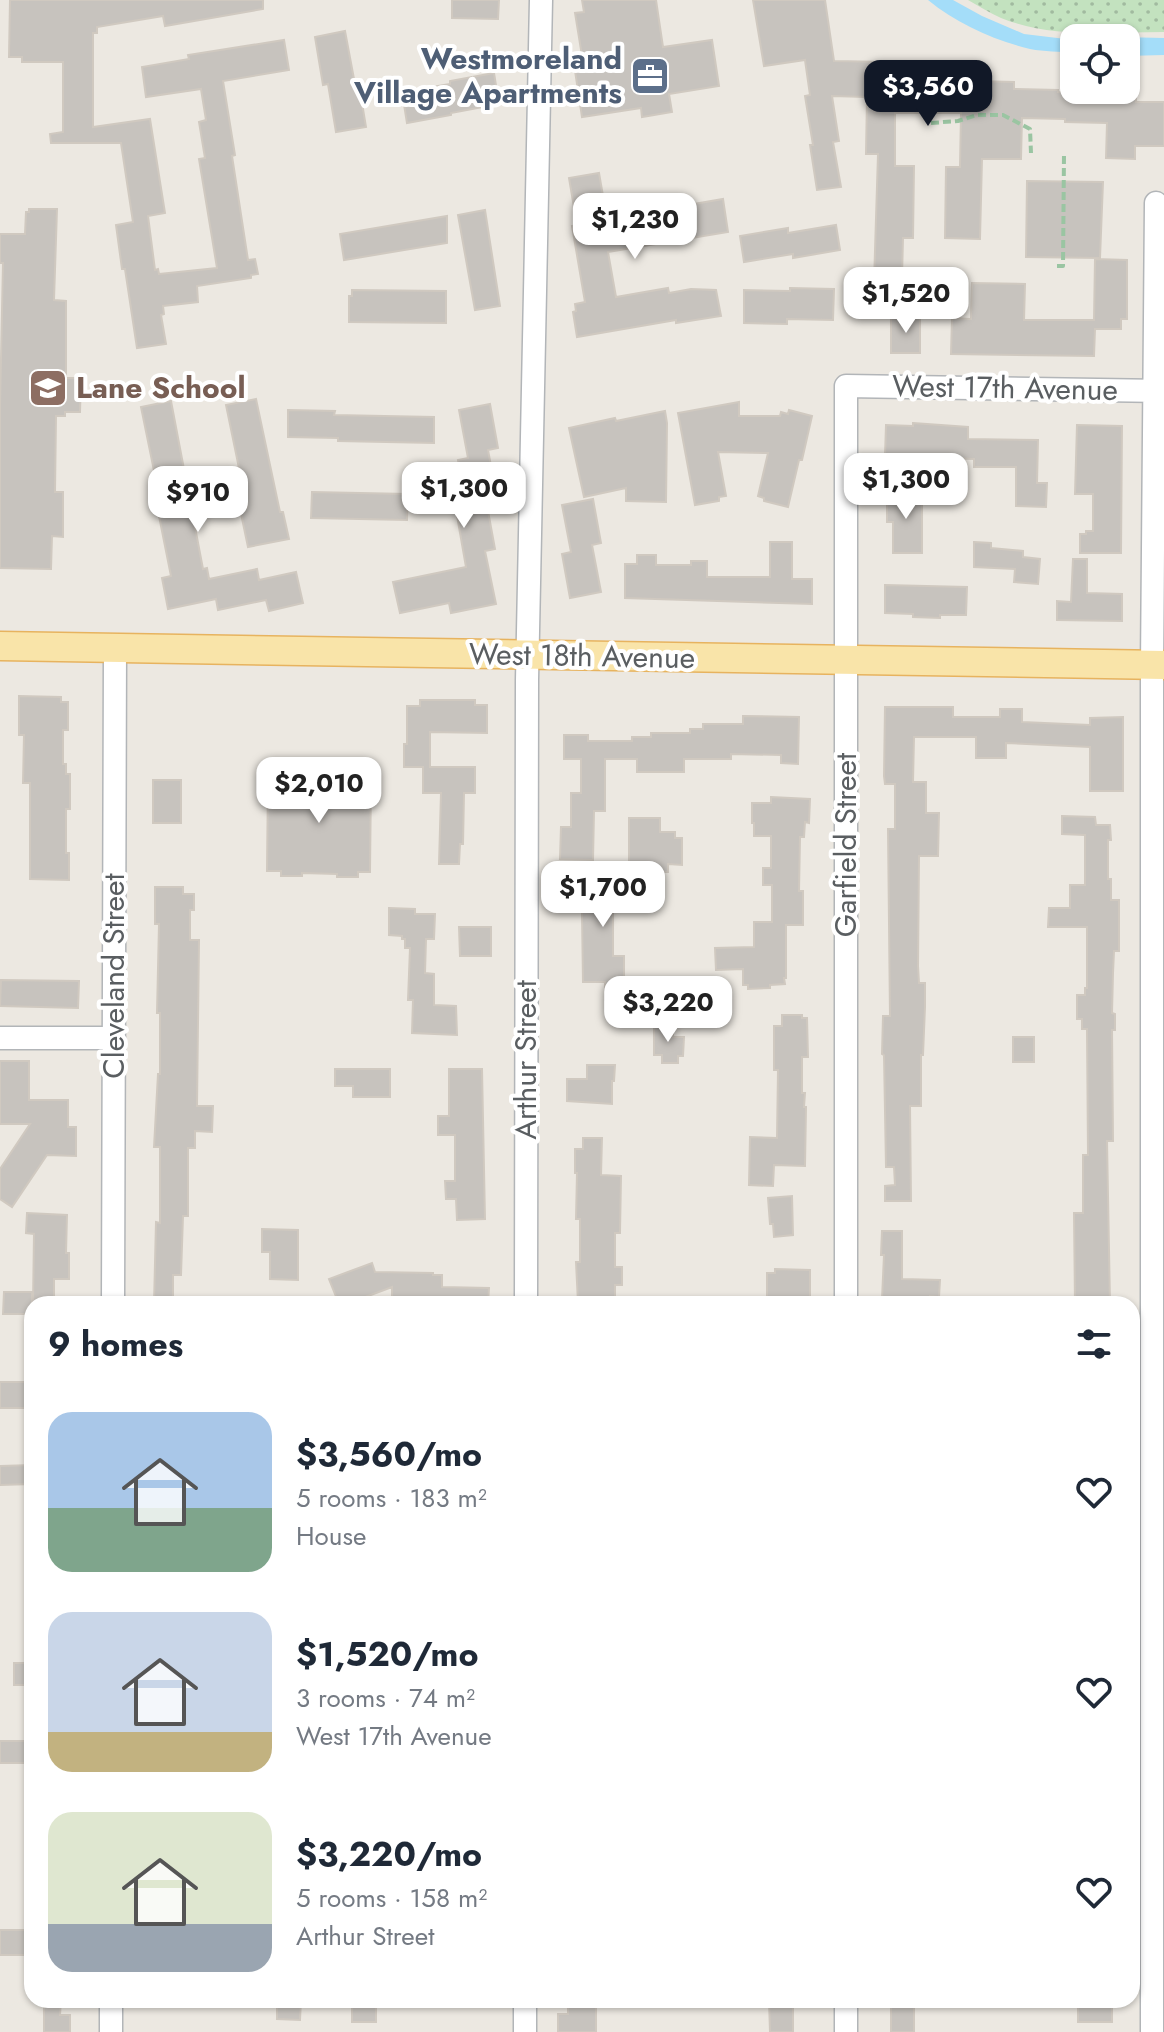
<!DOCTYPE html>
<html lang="en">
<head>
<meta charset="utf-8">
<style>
	:root { --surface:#fff; --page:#f2f2f3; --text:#1f2937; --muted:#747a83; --accent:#111827 }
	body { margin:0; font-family:Jost,sans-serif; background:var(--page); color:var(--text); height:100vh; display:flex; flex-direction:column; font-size:30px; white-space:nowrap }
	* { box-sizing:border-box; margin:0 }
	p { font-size:26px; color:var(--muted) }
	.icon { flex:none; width:44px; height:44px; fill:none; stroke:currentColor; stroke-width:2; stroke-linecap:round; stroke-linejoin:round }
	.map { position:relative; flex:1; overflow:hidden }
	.sheet { position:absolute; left:24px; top:1296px; width:1116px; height:712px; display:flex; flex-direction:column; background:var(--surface); border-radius:24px; box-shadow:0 2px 6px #0004 }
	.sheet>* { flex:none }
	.tools { position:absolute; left:1060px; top:24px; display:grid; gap:16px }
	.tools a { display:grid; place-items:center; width:80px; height:80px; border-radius:16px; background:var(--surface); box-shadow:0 2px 6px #0004; font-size:40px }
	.price { position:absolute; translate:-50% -68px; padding:0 18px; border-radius:16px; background:#fff; color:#222; font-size:26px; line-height:52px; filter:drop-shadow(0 2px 4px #0008) }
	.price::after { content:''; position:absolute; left:50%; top:48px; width:24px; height:18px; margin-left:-12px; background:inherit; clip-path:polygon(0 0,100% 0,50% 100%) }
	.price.active { background:var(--accent); color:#fff }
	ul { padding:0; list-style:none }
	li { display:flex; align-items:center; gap:24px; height:200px; padding:0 24px }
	li span { display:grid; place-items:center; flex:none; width:224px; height:160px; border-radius:24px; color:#555 }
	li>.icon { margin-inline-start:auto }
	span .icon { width:96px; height:96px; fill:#fffc; stroke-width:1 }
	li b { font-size:34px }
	h2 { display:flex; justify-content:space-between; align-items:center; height:96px; padding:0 24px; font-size:34px }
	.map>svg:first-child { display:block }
	.park { fill:url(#park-dots) }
	.water { fill:#a4ddf9 }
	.building { fill:#c7c3be; stroke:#d0c9c0; stroke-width:2 }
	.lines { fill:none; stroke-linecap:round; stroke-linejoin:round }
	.minor-casing { stroke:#b2b5b8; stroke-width:25 }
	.major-casing { stroke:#e7b35f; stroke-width:31 }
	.path { stroke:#9ac5a2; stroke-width:4; stroke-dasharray:8 4; stroke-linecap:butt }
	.minor { stroke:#fff; stroke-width:22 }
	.major { stroke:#f9e4a9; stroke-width:28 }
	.labels { text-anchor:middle; stroke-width:8; stroke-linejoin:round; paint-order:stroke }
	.service-label { font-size:30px; font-weight:bold; fill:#4e5e75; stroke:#fff; text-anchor:end }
	.education-label { font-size:30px; font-weight:bold; fill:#785e54; stroke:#fff; text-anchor:start }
	.street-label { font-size:30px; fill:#5a5e61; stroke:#fff }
</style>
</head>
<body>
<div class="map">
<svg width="1164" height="2032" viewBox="0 0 1164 2032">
	<defs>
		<pattern id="park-dots" width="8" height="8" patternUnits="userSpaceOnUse" patternTransform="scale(2)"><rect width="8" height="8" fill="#c3e2bf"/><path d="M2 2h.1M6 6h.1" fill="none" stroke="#a1ba9f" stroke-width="1.8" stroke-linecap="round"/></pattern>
	</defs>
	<rect width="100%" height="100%" fill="#ece8e1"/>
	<path class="park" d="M 968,0 L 1164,0 L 1164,32 C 1110,32 1053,39 1001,18 C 990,13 979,6 968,0 Z"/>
	<path class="water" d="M 928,0 L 953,0 L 982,16 L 1024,34 L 1074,40 L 1074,53 C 1060,51 1044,52 1030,49 C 994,40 957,24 928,0 Z
		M 1120,37 L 1164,38 L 1164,55 L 1126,56 L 1126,38 L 1110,38 Z"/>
	<path class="building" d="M 10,0 L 263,0 L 263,9 L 165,26 L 163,16 L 97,27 L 97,33 L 93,33 L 93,127 L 150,119 L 165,213 L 148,216 L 155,270 L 158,269 L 159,274 L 217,268 L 199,159 L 205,158 L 199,122 L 206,120 L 201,89 L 146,97 L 142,67 L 189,59 L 188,55 L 284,40 L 289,70 L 223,81 L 235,155 L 232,156 L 248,260 L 255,259 L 258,274 L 251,275 L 251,278 L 197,286 L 198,302 L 163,306 L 164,314 L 161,315 L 166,344 L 137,348 L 125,269 L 122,269 L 116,225 L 133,222 L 121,143 L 51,143 L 50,134 L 63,132 L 63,62 L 22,62 L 22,57 L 9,57 Z
		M 452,0 L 499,0 L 498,19 L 452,18 Z
		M 582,0 L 656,0 L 663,47 L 712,40 L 719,86 L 669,94 L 672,112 L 642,117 L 641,108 L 582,117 L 574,64 L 583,62 L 575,13 L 584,12 Z
		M 753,0 L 825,0 L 834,61 L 886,62 L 886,77 L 973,78 L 973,81 L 1014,82 L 1014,89 L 1058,90 L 1058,92 L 1101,94 L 1101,96 L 1136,97 L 1136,102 L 1164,102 L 1164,146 L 1135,146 L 1135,159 L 1106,158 L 1107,123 L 1065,122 L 1065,119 L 1022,118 L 1021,159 L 982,159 L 980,239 L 945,238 L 946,167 L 960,167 L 961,113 L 895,113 L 895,166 L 914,166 L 913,238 L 903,238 L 901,316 L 873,315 L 878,154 L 866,154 L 867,97 L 832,96 L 839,141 L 833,142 L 841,187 L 817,190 L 810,145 L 813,145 L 805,96 L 810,95 L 805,60 L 764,66 Z
		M 345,31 L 354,79 L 358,79 L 366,127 L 336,132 L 328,84 L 323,85 L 315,37 Z
		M 494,73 L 499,104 L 451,113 L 451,115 L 407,123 L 402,92 L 450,84 L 450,81 Z
		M 599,173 L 607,219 L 723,199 L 728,232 L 608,252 L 616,297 L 668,288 L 669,293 L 691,289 L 716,290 L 721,316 L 676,323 L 676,320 L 577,337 L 573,312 L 576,311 L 575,304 L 585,302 L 572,226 L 577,225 L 569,178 Z
		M 1027,181 L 1103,182 L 1100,258 L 1026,257 Z
		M 29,209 L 57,209 L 54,300 L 66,301 L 66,378 L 81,378 L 80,412 L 65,412 L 65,416 L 56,416 L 55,492 L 63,492 L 63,537 L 52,536 L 51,569 L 0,568 L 0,406 L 3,263 L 0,263 L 0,234 L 25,234 L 26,212 L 29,212 Z
		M 485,210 L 500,306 L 475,310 L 458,215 Z
		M 447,216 L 447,243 L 344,260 L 340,234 Z
		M 836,225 L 840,250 L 793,258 L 793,254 L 744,262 L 740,236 L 788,228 L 788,233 Z
		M 1095,259 L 1127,260 L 1127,319 L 1121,319 L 1121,329 L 1095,329 L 1094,356 L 951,354 L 952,318 L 971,319 L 972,283 L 1025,284 L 1024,320 L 1094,320 Z
		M 790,288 L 834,289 L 833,320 L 787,319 L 787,324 L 744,323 L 744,290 L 790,291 Z
		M 352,290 L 446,291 L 446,323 L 349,322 L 349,296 L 352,296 Z
		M 891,317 L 920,317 L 920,353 L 891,353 Z
		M 256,399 L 280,512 L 283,512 L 289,539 L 248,547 L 240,509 L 247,507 L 226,405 Z
		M 171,401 L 203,569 L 207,568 L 209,579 L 257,569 L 259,580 L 296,572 L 303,603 L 269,611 L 266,600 L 218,610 L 216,599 L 168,609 L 162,578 L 171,576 L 157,506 L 161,505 L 141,407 Z
		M 739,402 L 739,416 L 780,416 L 781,412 L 788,414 L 789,410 L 812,416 L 802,460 L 799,460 L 788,507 L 764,501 L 764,498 L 758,496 L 768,453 L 718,452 L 726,496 L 719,497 L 719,501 L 695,505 L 678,413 Z
		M 490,404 L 498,448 L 488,450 L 497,498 L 486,500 L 495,549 L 485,551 L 496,604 L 451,613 L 449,603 L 400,613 L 393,582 L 466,567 L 456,510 L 467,508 L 458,460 L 468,458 L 459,410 Z
		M 288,410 L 335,411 L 334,415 L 434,417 L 434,443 L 338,441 L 338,438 L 288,437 Z
		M 665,411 L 667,423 L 666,502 L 626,501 L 626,488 L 584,497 L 569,428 L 615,418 L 616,421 Z
		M 913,423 L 968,427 L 968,439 L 1038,440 L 1037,483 L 1047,483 L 1046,507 L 1016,506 L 1016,467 L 974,467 L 974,459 L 885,456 L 886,425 L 913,426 Z
		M 1077,425 L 1122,426 L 1121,553 L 1080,553 L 1080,534 L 1086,534 L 1086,531 L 1093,531 L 1093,494 L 1075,494 Z
		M 312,492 L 408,494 L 407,520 L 311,518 Z
		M 887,492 L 922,492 L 922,553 L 893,553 L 893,522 L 887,522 Z
		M 593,499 L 601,543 L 592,545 L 601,592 L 570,598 L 562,554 L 571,552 L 562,505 Z
		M 770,542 L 792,542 L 792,579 L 812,579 L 812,604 L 625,598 L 625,564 L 637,564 L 637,555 L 656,555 L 656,565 L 691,565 L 691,561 L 707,561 L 707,577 L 770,577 Z
		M 974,542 L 991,543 L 991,548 L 1023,551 L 1023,557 L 1040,559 L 1038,584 L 1014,582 L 1015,569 L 974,567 Z
		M 1073,559 L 1087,559 L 1087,593 L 1122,594 L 1122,621 L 1057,620 L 1057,601 L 1071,602 Z
		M 885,585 L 967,587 L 966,615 L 940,615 L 940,618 L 913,617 L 913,614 L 885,613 Z
		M 19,696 L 61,697 L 61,702 L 68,702 L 68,730 L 63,730 L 63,764 L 66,764 L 66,774 L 70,774 L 70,809 L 66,809 L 66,853 L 69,853 L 69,880 L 30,879 L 30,783 L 23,783 L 24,735 L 19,735 Z
		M 420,700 L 475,700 L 475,705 L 487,705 L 487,733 L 430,732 L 430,767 L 475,767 L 475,793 L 464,793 L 463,844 L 460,844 L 459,864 L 439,864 L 441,793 L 423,793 L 423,767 L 404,767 L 404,744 L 407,744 L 407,706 L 420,706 Z
		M 885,707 L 953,707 L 953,717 L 1000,717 L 1000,709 L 1022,709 L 1022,722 L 1090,725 L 1090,718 L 1123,717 L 1123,791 L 1090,791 L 1090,747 L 1006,743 L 1006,758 L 976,758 L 976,737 L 914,737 L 913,782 L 926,782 L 926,813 L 939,813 L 938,856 L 919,856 L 918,966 L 919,983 L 925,983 L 925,1007 L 923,1055 L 921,1055 L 921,1106 L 910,1106 L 911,1201 L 885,1201 L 885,1186 L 895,1185 L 894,1167 L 886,1167 L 884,1055 L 882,1054 L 883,1016 L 890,1016 L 888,829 L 895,829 L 895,784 L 885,784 L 884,776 Z
		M 743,716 L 799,717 L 798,764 L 781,763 L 781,755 L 731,754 L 731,759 L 684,759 L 684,772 L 637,772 L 637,759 L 605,759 L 605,811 L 594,811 L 593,860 L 560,859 L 561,827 L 571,827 L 571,793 L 581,793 L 581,759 L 564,759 L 564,735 L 588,735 L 588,741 L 632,741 L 632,737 L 651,737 L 651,733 L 690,733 L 690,729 L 703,729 L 703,724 L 743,724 Z
		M 316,762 L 326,762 L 336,780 L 371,780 L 370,872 L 358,872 L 358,877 L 337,877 L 337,874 L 302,873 L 302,876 L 281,876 L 281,871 L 267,871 L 268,779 L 307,780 L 310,771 Z
		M 153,780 L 181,780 L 181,823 L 153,823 Z
		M 771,797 L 810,799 L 809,823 L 805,822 L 804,837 L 800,837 L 799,891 L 803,891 L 803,925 L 786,925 L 786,978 L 784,978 L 785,984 L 770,985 L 770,988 L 748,989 L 748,985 L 743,985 L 743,969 L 716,970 L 715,948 L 754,947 L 754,922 L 772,922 L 772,885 L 763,885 L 763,868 L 771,868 L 771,836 L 754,836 L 754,823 L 752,823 L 752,803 L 771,803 Z
		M 1062,816 L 1095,817 L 1096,825 L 1110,825 L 1111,840 L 1108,840 L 1108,879 L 1111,879 L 1111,900 L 1119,900 L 1119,951 L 1114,951 L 1113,973 L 1112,1013 L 1115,1014 L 1115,1030 L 1112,1030 L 1113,1141 L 1107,1141 L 1110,1304 L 1075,1304 L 1074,1213 L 1083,1213 L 1083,1155 L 1088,1155 L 1087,1029 L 1082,1029 L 1082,1019 L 1077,1019 L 1077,995 L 1085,995 L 1085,988 L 1087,988 L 1087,927 L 1048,927 L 1049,908 L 1070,908 L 1070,885 L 1085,885 L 1085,835 L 1062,834 Z
		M 629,818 L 660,818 L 660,832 L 675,832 L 675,838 L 682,838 L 682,865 L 668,864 L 668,872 L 629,872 Z
		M 586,864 L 625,865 L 625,905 L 613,905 L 613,956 L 624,956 L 624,984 L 629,984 L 629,1001 L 605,1000 L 605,982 L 583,982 L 582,914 L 582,908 L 585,908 Z
		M 155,887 L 183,887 L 183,894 L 194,894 L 194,910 L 190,910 L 190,940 L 199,940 L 197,1106 L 213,1106 L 212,1132 L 195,1131 L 195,1148 L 188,1148 L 188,1216 L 183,1216 L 181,1275 L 173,1275 L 173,1304 L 154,1304 L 156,1222 L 160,1223 L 160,1147 L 154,1147 L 158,1074 L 160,1074 L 160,1013 L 157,1013 L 159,924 L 155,924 Z
		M 389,908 L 415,909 L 415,914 L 435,914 L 434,939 L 426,939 L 425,973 L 434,974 L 434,1005 L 456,1006 L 457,1035 L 412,1033 L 413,1000 L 408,1000 L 410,948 L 405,948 L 405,939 L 402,939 L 402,936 L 389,935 Z
		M 459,927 L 491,927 L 491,956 L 460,956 Z
		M 1,980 L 79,981 L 78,1008 L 0,1006 Z
		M 782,1015 L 802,1015 L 802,1018 L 807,1018 L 808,1057 L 802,1057 L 802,1093 L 805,1093 L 804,1107 L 806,1107 L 805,1166 L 774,1165 L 773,1186 L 749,1185 L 750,1137 L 777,1138 L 778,1070 L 774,1070 L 774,1026 L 782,1026 Z
		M 654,1025 L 673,1025 L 673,1037 L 684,1037 L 683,1056 L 678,1056 L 678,1063 L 662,1063 L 662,1055 L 654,1055 Z
		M 1013,1037 L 1034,1037 L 1034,1062 L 1013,1062 Z
		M 0,1061 L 29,1061 L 29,1100 L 68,1100 L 68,1127 L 76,1127 L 76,1156 L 47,1155 L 12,1207 L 0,1199 L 0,1169 L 30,1124 L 0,1124 Z
		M 587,1065 L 615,1065 L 614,1081 L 612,1081 L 612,1104 L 567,1101 L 567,1079 L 587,1079 Z
		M 335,1069 L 390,1069 L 390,1097 L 353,1097 L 353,1086 L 335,1086 Z
		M 449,1069 L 482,1069 L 485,1219 L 457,1220 L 456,1199 L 446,1199 L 445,1181 L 455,1181 L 455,1135 L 438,1135 L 438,1116 L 449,1116 Z
		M 583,1138 L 602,1138 L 601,1175 L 621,1176 L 620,1233 L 615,1233 L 615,1267 L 622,1267 L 622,1285 L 615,1285 L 615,1303 L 578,1303 L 576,1262 L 580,1262 L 580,1219 L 576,1219 L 577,1173 L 575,1173 L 575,1149 L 583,1149 Z
		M 792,1196 L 793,1235 L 774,1237 L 773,1224 L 770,1224 L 768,1198 Z
		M 27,1213 L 67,1215 L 66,1253 L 69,1253 L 69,1279 L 54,1279 L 54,1304 L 33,1304 L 34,1234 L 26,1233 Z
		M 262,1229 L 298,1230 L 298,1280 L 270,1279 L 270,1252 L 262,1252 Z
		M 882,1231 L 902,1231 L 902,1279 L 940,1280 L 939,1297 L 930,1296 L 930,1304 L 894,1304 L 894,1299 L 882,1299 L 884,1255 L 881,1255 Z
		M 372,1263 L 375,1272 L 433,1273 L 433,1275 L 442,1275 L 442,1287 L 489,1288 L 488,1304 L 392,1303 L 392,1287 L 347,1304 L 339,1304 L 329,1279 Z
		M 775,1269 L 810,1270 L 810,1300 L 793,1300 L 793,1304 L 767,1304 L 767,1273 L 775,1273 Z
		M 4,1292 L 32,1292 L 32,1314 L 3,1314 Z
		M 0,1382 L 32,1382 L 32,1408 L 0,1408 Z
		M 32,1465 L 32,1484 L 0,1485 L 0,1466 Z
		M 14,1663 L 32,1663 L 32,1685 L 14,1685 Z
		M 0,1741 L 32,1741 L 32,1763 L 0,1763 Z
		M 0,1930 L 27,1930 L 27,1955 L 0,1955 Z
		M 44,2000 L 61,2000 L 60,2015 L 70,2015 L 70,2032 L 44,2032 Z
		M 277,2000 L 301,2000 L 300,2020 L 277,2019 Z
		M 352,2000 L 376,2000 L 376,2022 L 352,2022 Z
		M 568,2000 L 596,2000 L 596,2032 L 558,2032 L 558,2014 L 568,2014 Z
		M 769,2000 L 793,2000 L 793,2032 L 770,2032 Z
		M 891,2000 L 914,2000 L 914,2032 L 891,2032 Z
		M 1078,2000 L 1112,2000 L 1112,2022 L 1078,2022 Z"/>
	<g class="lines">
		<defs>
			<path id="minor" d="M 0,1038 L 114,1038
				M 113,1304 L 115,649
				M 526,1304 L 527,680 L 541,0
				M 846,1304 L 846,386 L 1164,391
				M 111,2032 L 111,2000
				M 525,2032 L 525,2000
				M 846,2032 L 846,2000
				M 1152,2032 L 1152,665 L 1156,203"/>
			<path id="major" d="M 0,646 L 1164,665"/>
		</defs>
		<use href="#minor" class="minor-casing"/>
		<use href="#major" class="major-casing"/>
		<path class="path" d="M 931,123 L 958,121 L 977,115 L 1003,115 L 1030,129 L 1031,153
			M 1057,266 L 1063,266 L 1064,154"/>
		<use href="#minor" class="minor"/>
		<use href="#major" class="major"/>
	</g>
	<defs>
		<symbol id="office-square" viewBox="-11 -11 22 22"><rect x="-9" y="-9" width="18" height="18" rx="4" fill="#5c6f8a" stroke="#fff"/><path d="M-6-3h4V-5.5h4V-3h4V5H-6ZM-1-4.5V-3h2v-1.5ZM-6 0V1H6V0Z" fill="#fff"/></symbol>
		<symbol id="school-square" viewBox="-11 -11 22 22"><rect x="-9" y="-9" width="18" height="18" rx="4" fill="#8d6e63" stroke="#fff"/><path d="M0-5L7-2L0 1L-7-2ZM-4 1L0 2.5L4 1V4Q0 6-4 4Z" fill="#fff"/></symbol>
	</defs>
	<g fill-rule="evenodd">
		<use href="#office-square" x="628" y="54" width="44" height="44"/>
		<use href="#school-square" x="26" y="366" width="44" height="44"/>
	</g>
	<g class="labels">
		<g class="service-label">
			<text x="622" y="69">Westmoreland<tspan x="622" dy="34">Village Apartments</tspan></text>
		</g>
		<g class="education-label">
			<text x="76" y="398">Lane School</text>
		</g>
		<g class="street-label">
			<text transform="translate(1005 388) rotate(1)" y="10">West 17th Avenue</text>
			<text transform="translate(582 656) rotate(1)" y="10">West 18th Avenue</text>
			<text transform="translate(846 845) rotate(-90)" y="10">Garfield Street</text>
			<text transform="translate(114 976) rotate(-90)" y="10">Cleveland Street</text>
			<text transform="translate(526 1060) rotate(-90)" y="10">Arthur Street</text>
		</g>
	</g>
</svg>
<div class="tools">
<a><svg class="icon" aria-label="locate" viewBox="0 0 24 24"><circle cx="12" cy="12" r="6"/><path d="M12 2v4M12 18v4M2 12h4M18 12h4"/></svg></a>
</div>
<b class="price active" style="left:928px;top:128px">$3,560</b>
<b class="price" style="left:635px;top:261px">$1,230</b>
<b class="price" style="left:906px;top:335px">$1,520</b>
<b class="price" style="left:906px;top:521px">$1,300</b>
<b class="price" style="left:464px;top:530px">$1,300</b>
<b class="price" style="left:198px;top:534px">$910</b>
<b class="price" style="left:319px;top:825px">$2,010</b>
<b class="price" style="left:603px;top:929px">$1,700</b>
<b class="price" style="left:668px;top:1044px">$3,220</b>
<section class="sheet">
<h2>9 homes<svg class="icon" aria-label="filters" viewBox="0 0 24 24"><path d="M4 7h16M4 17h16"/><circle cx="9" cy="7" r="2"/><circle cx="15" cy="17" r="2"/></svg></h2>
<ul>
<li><span style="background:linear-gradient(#a9c7e8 60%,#7fa58c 0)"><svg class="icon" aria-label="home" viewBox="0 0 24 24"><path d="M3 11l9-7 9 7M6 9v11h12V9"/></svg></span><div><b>$3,560/mo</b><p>5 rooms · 183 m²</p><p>House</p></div><svg class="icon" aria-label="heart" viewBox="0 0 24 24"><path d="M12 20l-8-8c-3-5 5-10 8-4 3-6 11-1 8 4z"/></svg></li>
<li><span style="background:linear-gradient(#c9d6e8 75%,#c2b280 0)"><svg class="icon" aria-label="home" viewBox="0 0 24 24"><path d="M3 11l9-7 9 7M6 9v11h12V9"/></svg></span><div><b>$1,520/mo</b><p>3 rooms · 74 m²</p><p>West 17th Avenue</p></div><svg class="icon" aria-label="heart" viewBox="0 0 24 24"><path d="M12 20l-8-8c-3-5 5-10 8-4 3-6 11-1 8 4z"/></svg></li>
<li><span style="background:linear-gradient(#dfe7d0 70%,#9aa5b1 0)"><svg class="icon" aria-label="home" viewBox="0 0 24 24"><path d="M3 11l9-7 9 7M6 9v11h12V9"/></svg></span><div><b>$3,220/mo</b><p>5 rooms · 158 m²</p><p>Arthur Street</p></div><svg class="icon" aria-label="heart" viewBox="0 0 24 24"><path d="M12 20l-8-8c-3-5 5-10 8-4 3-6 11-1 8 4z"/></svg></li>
</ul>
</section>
</div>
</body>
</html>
